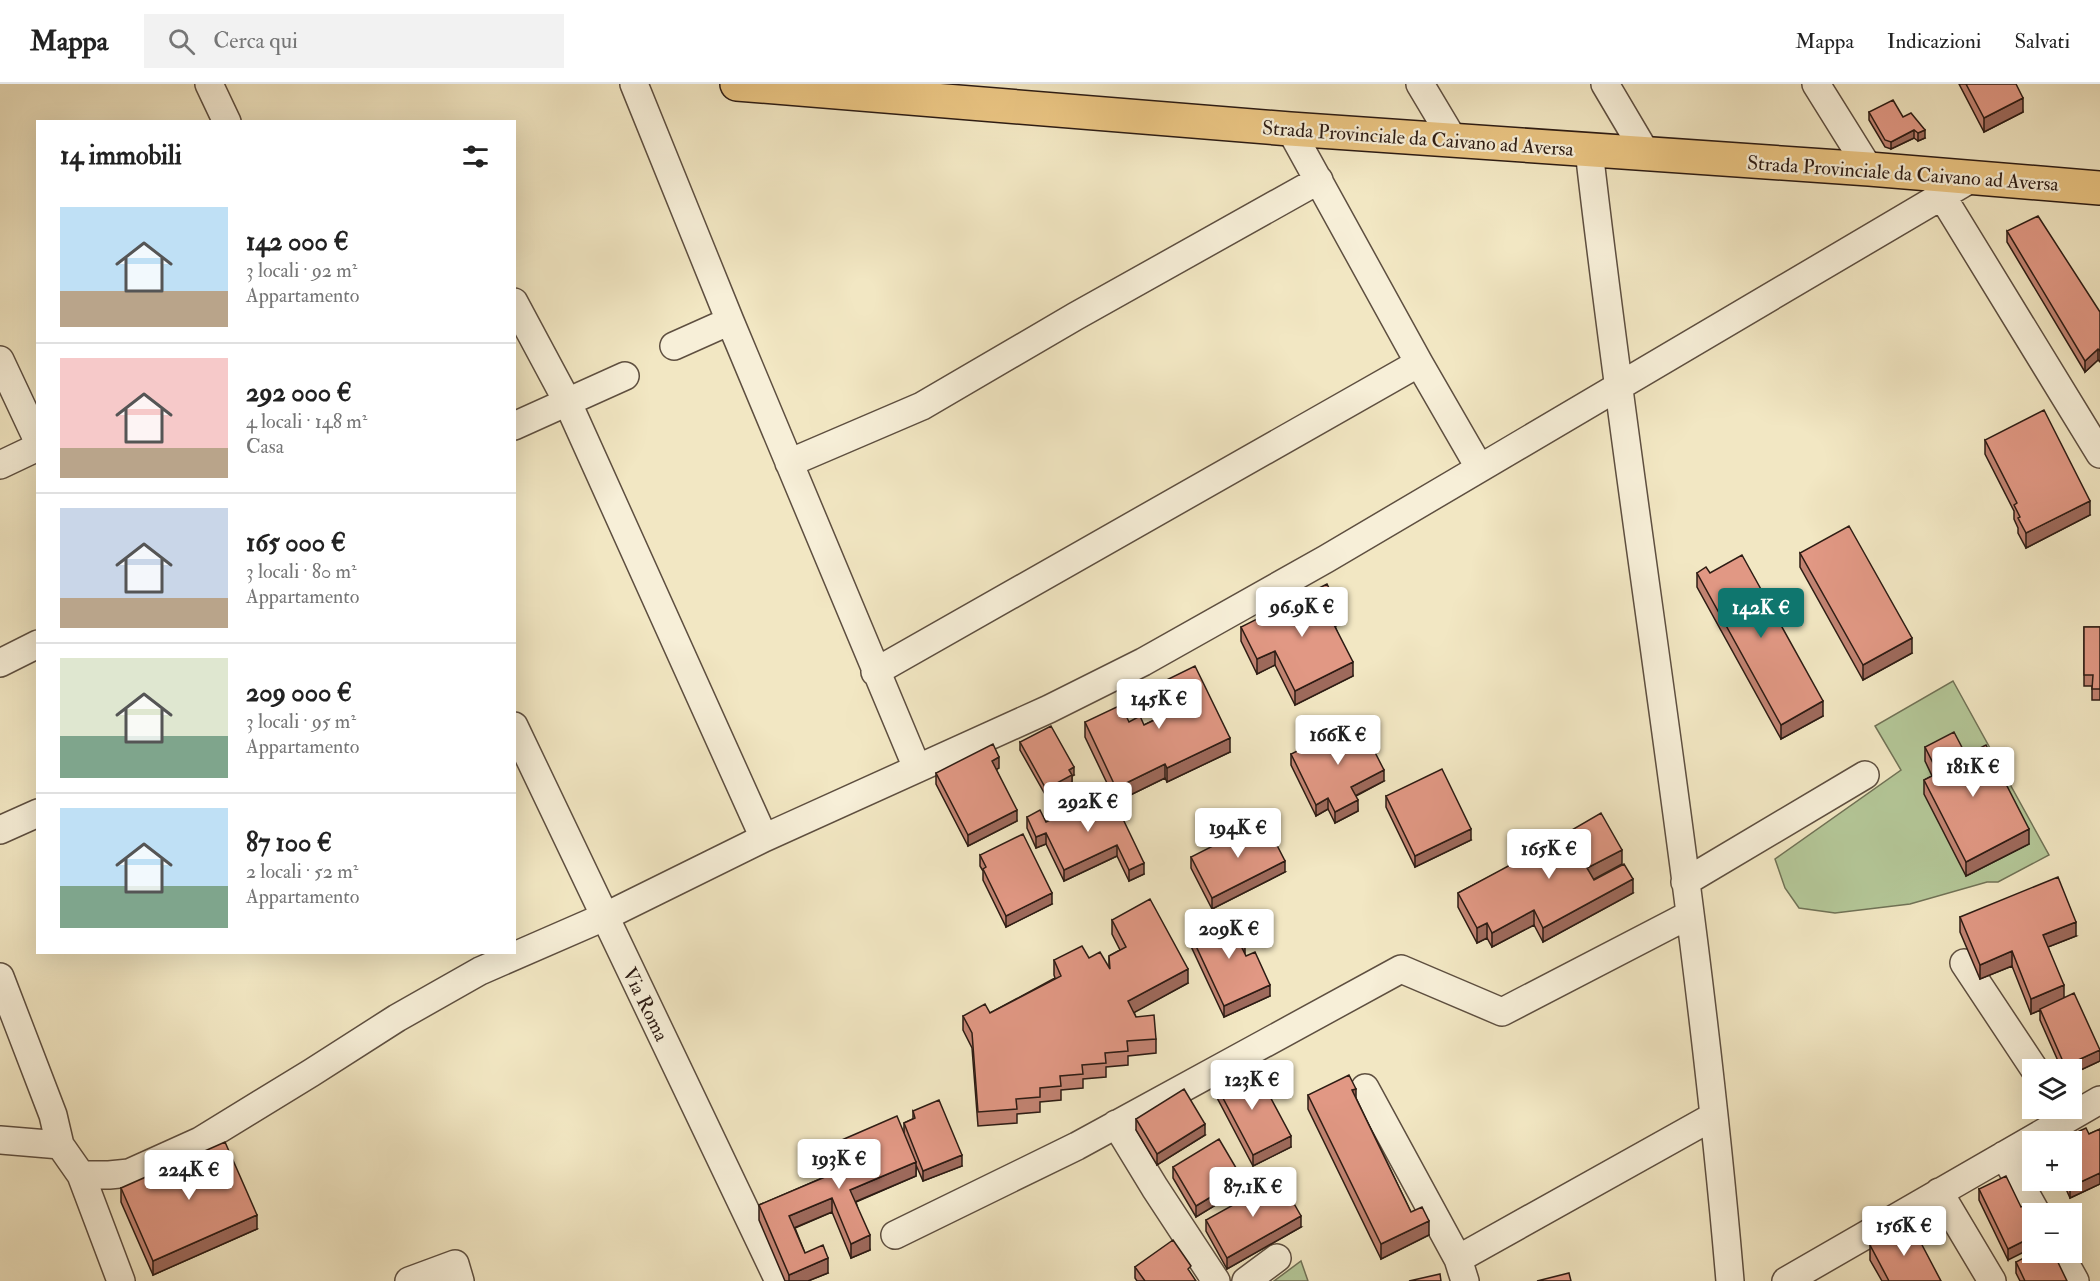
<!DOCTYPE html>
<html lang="it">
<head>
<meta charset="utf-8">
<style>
	:root { --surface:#fff; --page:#f2f2f2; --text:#222; --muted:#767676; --line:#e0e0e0; --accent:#0f766e }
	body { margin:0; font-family:"IM FELL Double Pica",serif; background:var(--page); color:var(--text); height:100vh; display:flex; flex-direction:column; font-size:22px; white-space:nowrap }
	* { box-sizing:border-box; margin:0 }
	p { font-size:20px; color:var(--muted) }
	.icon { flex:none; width:33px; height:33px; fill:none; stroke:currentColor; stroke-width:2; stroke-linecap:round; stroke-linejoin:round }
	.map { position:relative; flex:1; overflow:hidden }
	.drawer { position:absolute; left:36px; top:36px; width:480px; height:834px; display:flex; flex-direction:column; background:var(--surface); border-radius:0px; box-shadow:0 6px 24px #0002 }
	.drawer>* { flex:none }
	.controls { position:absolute; left:2022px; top:975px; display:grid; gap:12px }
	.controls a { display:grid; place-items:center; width:60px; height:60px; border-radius:0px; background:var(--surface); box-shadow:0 6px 24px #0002; font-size:30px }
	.price { position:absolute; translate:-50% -51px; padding:0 14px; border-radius:6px; background:#fff; color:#222; font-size:20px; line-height:39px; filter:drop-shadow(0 2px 3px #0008) }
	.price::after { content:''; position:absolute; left:50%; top:36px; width:18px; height:14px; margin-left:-9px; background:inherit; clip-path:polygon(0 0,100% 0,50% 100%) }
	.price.current { background:var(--accent); color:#fff }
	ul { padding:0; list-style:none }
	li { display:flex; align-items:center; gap:18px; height:150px; padding:0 24px }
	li+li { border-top:2px solid var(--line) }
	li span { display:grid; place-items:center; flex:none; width:168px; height:120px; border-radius:0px; color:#555 }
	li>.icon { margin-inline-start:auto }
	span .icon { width:72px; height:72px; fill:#fffc; stroke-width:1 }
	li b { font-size:26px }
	h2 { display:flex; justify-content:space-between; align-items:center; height:72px; padding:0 24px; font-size:26px }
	header { display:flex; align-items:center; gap:36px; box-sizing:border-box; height:84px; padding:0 30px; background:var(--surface); border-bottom:2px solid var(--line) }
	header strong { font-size:28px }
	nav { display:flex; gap:33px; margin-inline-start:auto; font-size:21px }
	.search { width:420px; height:54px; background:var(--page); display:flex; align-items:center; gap:15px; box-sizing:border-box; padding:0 21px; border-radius:0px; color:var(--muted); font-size:22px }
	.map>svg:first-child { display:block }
	.grass { fill:#b4c798; stroke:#707256; stroke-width:1.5 }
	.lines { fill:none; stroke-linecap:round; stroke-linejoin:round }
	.minor-casing { stroke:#5e4f40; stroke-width:30 }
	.major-casing { stroke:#2d1c14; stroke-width:36 }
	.minor { stroke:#f7efd8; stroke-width:27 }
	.major { stroke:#e9c482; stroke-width:33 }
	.wall { fill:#c28372; stroke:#2d1c14; stroke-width:1.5 }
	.shaded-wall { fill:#9e6a5c; stroke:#2d1c14; stroke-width:1.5 }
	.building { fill:#e19884; stroke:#2d1c14; stroke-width:1.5 }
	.labels { text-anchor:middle; stroke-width:4.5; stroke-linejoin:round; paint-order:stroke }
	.street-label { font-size:20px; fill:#2d1c14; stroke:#f7efd8 }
</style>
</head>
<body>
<header>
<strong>Mappa</strong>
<div class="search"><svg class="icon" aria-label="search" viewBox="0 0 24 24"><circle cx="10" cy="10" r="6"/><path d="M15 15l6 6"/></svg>Cerca qui</div>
<nav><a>Mappa</a><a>Indicazioni</a><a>Salvati</a></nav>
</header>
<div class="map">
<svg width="2100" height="1197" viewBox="0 0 2100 1197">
	<rect width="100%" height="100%" fill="#f2e7c3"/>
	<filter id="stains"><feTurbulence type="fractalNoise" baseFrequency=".00333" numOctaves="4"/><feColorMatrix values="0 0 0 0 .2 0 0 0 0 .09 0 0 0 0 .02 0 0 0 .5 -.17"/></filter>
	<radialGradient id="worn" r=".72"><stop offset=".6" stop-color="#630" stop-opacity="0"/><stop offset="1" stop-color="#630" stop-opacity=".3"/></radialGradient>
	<path class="grass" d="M 1953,597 L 2049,771 L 1998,798 L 1987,798 L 1910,820 L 1835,829 L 1799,824 L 1785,804 L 1775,775 L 1901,686 L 1875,642 Z
		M 1301,1177 L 1308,1197 L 1274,1197 Z"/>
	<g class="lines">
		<defs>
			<path id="minor" d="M 209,0 L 227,38
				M 634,0 L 730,237 L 917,684
				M 1420,0 L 1454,57
				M 1605,0 L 1647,71
				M 1816,0 L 1869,85
				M 1290,45 L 1419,279 L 1479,383
				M 1589,66 C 1632,444 1698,818 1730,1197
				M 1942,112 L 2100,370
				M 514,218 L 567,317 L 764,754
				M 674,262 L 730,237
				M 0,276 L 38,357
				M 514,342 L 625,292
				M 789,379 L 922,322 L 1076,232 L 1319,96
				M 0,381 L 38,363
				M 0,579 L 38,560
				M 875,588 L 1419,279
				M 514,642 L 779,1197
				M 0,746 L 38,729
				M 1685,798 L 1865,691
				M 1964,879 L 2035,986
				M 0,893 L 53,1031 L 60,1061
				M 1365,1004 L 1458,1175 L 1465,1197
				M 1116,1040 L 1155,1104 L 1216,1197
				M 0,1056 L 60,1061 L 81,1091 L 121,1197
				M 2004,1071 L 2037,1130
				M 81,1091 L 109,1091 L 129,1089 L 200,1057 L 311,989 L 397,934 L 480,887 L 604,833 L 764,754 L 1049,625 L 1143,578 L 1326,475 L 1972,94
				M 1939,1108 L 1992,1197
				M 895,1151 L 1077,1062 L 1401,885 L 1502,928 L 1689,831
				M 2059,1168 L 2075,1197
				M 1458,1175 L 1714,1032
				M 409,1197 L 455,1180 L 460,1197
				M 1246,1197 L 1277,1174
				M 1786,1197 L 2100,1016"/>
			<path id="major" d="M 737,0 L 1290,45 L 1869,85 L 2100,104"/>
		</defs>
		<use href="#minor" class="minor-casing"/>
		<use href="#major" class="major-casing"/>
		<use href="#minor" class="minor"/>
		<use href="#major" class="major"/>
	</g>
	<path class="wall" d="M 1959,0 L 2016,0 L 2023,28 L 1984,48 Z
		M 1869,28 L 1903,33 L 1925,54 L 1918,57 L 1914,54 L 1891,65 L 1885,63 L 1869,36 Z
		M 2007,147 L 2100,228 L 2100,278 L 2098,276 L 2085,288 L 2007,158 Z
		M 1985,356 L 2090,431 L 2026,464 L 2018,449 L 2018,444 L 2014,435 L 2014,427 L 1985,370 Z
		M 1800,469 L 1912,569 L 1863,596 L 1800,483 Z
		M 1697,489 L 1710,489 L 1823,632 L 1781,655 L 1697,503 Z
		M 1340,540 L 1335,542 L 1353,592 L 1295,621 L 1275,581 L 1257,590 L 1241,557 L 1241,543 Z
		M 2084,543 L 2100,543 L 2100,616 L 2092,616 L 2092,602 L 2084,602 Z
		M 1146,606 L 1230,668 L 1167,698 L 1165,694 L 1116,718 L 1085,653 L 1085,638 L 1129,638 L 1144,641 L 1154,636 L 1146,620 Z
		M 1020,658 L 1074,691 L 1072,692 L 1072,698 L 1046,712 L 1020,666 Z
		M 1925,663 L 1966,671 L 2029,760 L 1966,792 L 1924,710 L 1924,696 L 1932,692 L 1925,677 Z
		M 1291,670 L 1384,697 L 1356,712 L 1358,727 L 1335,739 L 1328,725 L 1316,732 L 1291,681 Z
		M 999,684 L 996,685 L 1017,737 L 968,762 L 936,700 L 936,689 Z
		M 1110,708 L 1144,790 L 1129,797 L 1117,772 L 1064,797 L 1046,760 L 1036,764 L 1027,744 L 1027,733 L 1046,738 Z
		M 1386,712 L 1471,756 L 1415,783 L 1386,723 Z
		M 980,771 L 1052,820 L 1006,843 L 983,796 L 983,787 L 980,782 Z
		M 1191,773 L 1285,788 L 1212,825 L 1191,784 Z
		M 1622,780 L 1594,795 L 1633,809 L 1543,858 L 1534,841 L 1492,863 L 1487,854 L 1477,859 L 1458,823 L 1458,809 L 1512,781 Z
		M 1960,833 L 2076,852 L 2048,863 L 2064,914 L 2100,977 L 2072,990 L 2072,986 L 2062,986 L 2040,936 L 2040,926 L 2031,930 L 2012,882 L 1980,895 L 1960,848 Z
		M 1112,836 L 1188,899 L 1134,928 L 1136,933 L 1156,955 L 1156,969 L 1128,972 L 1128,981 L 1106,983 L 1106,993 L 1083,995 L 1083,1004 L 1061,1006 L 1061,1016 L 1040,1018 L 1040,1028 L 1017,1030 L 1017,1039 L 978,1042 L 972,964 L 963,946 L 963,932 L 990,929 L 1055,894 L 1054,891 L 1054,876 L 1089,874 L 1109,883 L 1109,872 L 1120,866 L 1112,850 Z
		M 1189,847 L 1245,869 L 1244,869 L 1246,872 L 1270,912 L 1224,933 L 1189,858 Z
		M 1214,997 L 1259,1011 L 1291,1063 L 1253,1082 L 1214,1008 Z
		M 1308,1011 L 1356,1014 L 1411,1128 L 1429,1151 L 1381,1175 L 1308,1025 Z
		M 913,1027 L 962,1082 L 923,1097 L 916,1081 L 916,1092 L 856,1118 L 870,1166 L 851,1174 L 832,1128 L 795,1144 L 805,1169 L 828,1189 L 808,1197 L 785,1197 L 759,1136 L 759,1121 L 834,1089 L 828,1076 L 828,1062 L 904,1049 L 904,1039 L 913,1035 Z
		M 1136,1035 L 1205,1051 L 1157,1081 L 1136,1046 Z
		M 2100,1045 L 2100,1100 L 2070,1114 L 2062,1096 L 2072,1096 L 2072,1058 L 2048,1058 L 2048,1054 L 2060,1056 L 2089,1050 Z
		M 1173,1083 L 1242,1105 L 1196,1133 L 1173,1094 Z
		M 121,1104 L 257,1145 L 153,1191 L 121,1118 Z
		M 1979,1105 L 2021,1123 L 2008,1176 L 1979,1116 Z
		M 1206,1136 L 1301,1143 L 1227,1185 L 1206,1147 Z
		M 1870,1161 L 1941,1197 L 1882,1197 L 1870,1176 Z
		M 2016,1178 L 2067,1197 L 2020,1197 L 2016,1189 Z
		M 1135,1183 L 1196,1197 L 1137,1197 L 1135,1194 Z"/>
	<path class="shaded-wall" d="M 2023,14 L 2023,28 L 1984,48 L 1984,34 Z
		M 1914,46 L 1914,54 L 1891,65 L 1891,58 Z
		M 1925,46 L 1925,54 L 1918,57 L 1918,49 Z
		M 2098,265 L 2098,276 L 2085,288 L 2085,277 Z
		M 2090,417 L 2090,431 L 2026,464 L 2026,449 Z
		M 1340,526 L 1340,540 L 1329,545 L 1329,531 Z
		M 1912,554 L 1912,569 L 1863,596 L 1863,581 Z
		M 1275,567 L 1275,581 L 1257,590 L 1257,575 Z
		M 1353,578 L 1353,592 L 1295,621 L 1295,607 Z
		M 1823,617 L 1823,632 L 1781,655 L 1781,641 Z
		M 1230,654 L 1230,668 L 1167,698 L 1167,684 Z
		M 999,673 L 999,684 L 992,688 L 992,677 Z
		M 1165,680 L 1165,694 L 1116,718 L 1116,704 Z
		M 1074,683 L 1074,691 L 1072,692 L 1072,698 L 1046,712 L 1046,705 L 1069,686 Z
		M 1384,686 L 1384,697 L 1351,714 L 1351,703 Z
		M 1328,714 L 1328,725 L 1316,732 L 1316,721 Z
		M 1358,716 L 1358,727 L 1335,739 L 1335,728 Z
		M 1017,726 L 1017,737 L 968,762 L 968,751 Z
		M 1471,745 L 1471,756 L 1415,783 L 1415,772 Z
		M 2029,745 L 2029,760 L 1966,792 L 1966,778 Z
		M 1046,749 L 1046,760 L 1036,764 L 1036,753 Z
		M 1117,761 L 1117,772 L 1064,797 L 1064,786 Z
		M 1622,766 L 1622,780 L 1587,799 L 1587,784 Z
		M 1285,777 L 1285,788 L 1212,825 L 1212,814 Z
		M 1144,779 L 1144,790 L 1129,797 L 1129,786 Z
		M 1633,795 L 1633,809 L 1543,858 L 1543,844 Z
		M 1052,809 L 1052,820 L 1006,843 L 1006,832 Z
		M 1534,826 L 1534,841 L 1492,863 L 1492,849 Z
		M 2076,838 L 2076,852 L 2043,865 L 2043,851 Z
		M 1487,839 L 1487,854 L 1477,859 L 1477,844 Z
		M 1245,858 L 1245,869 L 1240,871 L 1240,860 Z
		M 2012,867 L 2012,882 L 1980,895 L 1980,881 Z
		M 1188,885 L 1188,899 L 1128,932 L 1128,917 Z
		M 1270,901 L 1270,912 L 1224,933 L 1224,922 Z
		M 2064,901 L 2064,916 L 2031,930 L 2031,915 Z
		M 2100,966 L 2100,977 L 2072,990 L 2072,986 L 2065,986 L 2065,982 Z
		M 1356,1005 L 1356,1019 L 1352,1006 Z
		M 1205,1040 L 1205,1051 L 1157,1081 L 1157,1070 Z
		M 1291,1052 L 1291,1063 L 1253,1082 L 1253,1071 Z
		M 962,1071 L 962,1082 L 923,1097 L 923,1087 Z
		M 916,1078 L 916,1092 L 850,1120 L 850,1106 Z
		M 2100,1089 L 2100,1100 L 2070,1114 L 2070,1103 Z
		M 1242,1094 L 1242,1105 L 1196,1133 L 1196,1122 Z
		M 832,1114 L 832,1128 L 789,1146 L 789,1132 Z
		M 257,1131 L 257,1145 L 153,1191 L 153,1177 Z
		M 1301,1132 L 1301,1143 L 1227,1185 L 1227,1174 Z
		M 1429,1137 L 1429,1151 L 1381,1175 L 1381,1160 Z
		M 870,1151 L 870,1166 L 851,1174 L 851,1160 Z
		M 2032,1153 L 2032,1164 L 2008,1176 L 2008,1165 Z
		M 828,1174 L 828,1189 L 808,1197 L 789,1197 L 789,1191 Z"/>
	<path class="building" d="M 1966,0 L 2016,0 L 2023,14 L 1984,34 Z
		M 1893,16 L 1903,33 L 1911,29 L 1925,46 L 1918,49 L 1914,46 L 1891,58 L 1885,56 L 1869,28 Z
		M 2038,132 L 2100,228 L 2100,267 L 2098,265 L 2085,277 L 2007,147 Z
		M 2044,326 L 2090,417 L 2026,449 L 2018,434 L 2020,433 L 2014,421 L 2017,419 L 1985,356 Z
		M 1849,442 L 1912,554 L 1863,581 L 1800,469 Z
		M 1742,471 L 1823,617 L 1781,641 L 1697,489 L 1706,483 L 1710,489 Z
		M 1327,500 L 1340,526 L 1329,531 L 1353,578 L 1295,607 L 1275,567 L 1257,575 L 1241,543 Z
		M 2084,543 L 2100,543 L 2100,605 L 2092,605 L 2093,591 L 2084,591 Z
		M 1195,582 L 1230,654 L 1167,684 L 1165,680 L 1116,704 L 1085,638 L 1121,621 L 1129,638 L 1140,632 L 1144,641 L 1159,634 L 1146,606 Z
		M 1359,637 L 1384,686 L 1351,703 L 1358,716 L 1335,728 L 1328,714 L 1316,721 L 1291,670 Z
		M 1051,642 L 1074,683 L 1069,686 L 1072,691 L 1046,705 L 1020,658 Z
		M 1954,648 L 1966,671 L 1986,661 L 2029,745 L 1966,778 L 1924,696 L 1938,689 L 1925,663 Z
		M 993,660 L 999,673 L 992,677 L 1017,726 L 968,751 L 936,689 Z
		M 1442,685 L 1471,745 L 1415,772 L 1386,712 Z
		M 1110,708 L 1144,779 L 1129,786 L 1117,761 L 1064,786 L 1046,749 L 1036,753 L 1027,733 L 1040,726 L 1046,738 Z
		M 1601,729 L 1622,766 L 1587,784 L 1594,796 L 1624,780 L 1633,795 L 1543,844 L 1534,826 L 1492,849 L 1487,839 L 1477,844 L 1458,809 L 1512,780 L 1512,781 Z
		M 1264,736 L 1285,777 L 1212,814 L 1191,773 Z
		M 1023,750 L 1052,809 L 1006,832 L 983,785 L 986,783 L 980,771 Z
		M 2058,793 L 2076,838 L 2043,851 L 2064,901 L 2031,915 L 2012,867 L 1980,881 L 1960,833 Z
		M 1150,815 L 1188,885 L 1128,917 L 1136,933 L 1154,931 L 1156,955 L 1127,957 L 1128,967 L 1105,969 L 1106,979 L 1082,981 L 1083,990 L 1060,992 L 1061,1002 L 1040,1004 L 1040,1013 L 1016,1015 L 1017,1025 L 978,1028 L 972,949 L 963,932 L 985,920 L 990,929 L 1061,892 L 1054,876 L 1082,862 L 1089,874 L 1100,868 L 1110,885 L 1109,872 L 1126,863 L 1112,836 Z
		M 1231,828 L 1245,858 L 1240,860 L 1246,872 L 1255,868 L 1270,901 L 1224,922 L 1189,847 Z
		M 2074,909 L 2100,966 L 2065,982 L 2040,925 Z
		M 1243,982 L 1259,1011 L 1267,1007 L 1291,1052 L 1253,1071 L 1214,997 Z
		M 1349,991 L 1356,1005 L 1352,1006 L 1411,1128 L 1422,1123 L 1429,1137 L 1381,1160 L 1308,1011 Z
		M 1184,1005 L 1205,1040 L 1157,1070 L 1136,1035 Z
		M 939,1016 L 962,1071 L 923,1087 L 904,1039 L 915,1034 L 913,1027 Z
		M 897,1032 L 916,1078 L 850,1106 L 870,1151 L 851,1160 L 832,1114 L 789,1132 L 805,1169 L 823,1161 L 828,1174 L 789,1191 L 759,1121 L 839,1087 L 828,1062 Z
		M 2086,1044 L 2089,1050 L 2100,1045 L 2100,1089 L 2070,1103 L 2067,1096 L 2072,1096 L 2072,1058 L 2050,1058 L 2048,1054 L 2058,1050 L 2060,1056 Z
		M 1219,1055 L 1242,1094 L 1196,1122 L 1173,1083 Z
		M 225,1058 L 257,1131 L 153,1177 L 121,1104 Z
		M 2006,1092 L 2021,1123 L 2024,1121 L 2032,1139 L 2032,1153 L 2008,1165 L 1979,1105 Z
		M 1280,1095 L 1301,1132 L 1227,1174 L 1206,1136 Z
		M 1911,1140 L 1941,1197 L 1889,1197 L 1870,1161 Z
		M 1173,1156 L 1191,1182 L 1188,1185 L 1196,1197 L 1145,1197 L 1135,1183 Z
		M 2035,1168 L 2053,1168 L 2067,1197 L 2025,1197 L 2016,1178 Z
		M 1569,1189 L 1571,1197 L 1537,1197 Z
		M 1440,1190 L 1441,1197 L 1409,1197 Z"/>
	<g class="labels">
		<g class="street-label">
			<text transform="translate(1418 54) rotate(4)" y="7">Strada Provinciale da Caivano ad Aversa</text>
			<text transform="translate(1903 89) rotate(4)" y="7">Strada Provinciale da Caivano ad Aversa</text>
			<text transform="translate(646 920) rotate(64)" y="7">Via Roma</text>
		</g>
	</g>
	<rect width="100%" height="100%" filter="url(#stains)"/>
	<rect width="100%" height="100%" fill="url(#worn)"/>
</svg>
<div class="controls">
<a><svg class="icon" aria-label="layers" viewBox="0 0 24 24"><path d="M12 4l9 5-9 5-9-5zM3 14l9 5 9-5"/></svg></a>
<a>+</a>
<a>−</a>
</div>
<b class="price" style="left:1302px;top:554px">96.9K €</b>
<b class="price current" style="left:1761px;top:555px">142K €</b>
<b class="price" style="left:1159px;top:646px">145K €</b>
<b class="price" style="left:1338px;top:682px">166K €</b>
<b class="price" style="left:1973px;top:714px">181K €</b>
<b class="price" style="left:1088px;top:749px">292K €</b>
<b class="price" style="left:1238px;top:775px">194K €</b>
<b class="price" style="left:1549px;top:796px">165K €</b>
<b class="price" style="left:1229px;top:876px">209K €</b>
<b class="price" style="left:1252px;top:1027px">123K €</b>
<b class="price" style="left:839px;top:1106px">193K €</b>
<b class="price" style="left:189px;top:1117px">224K €</b>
<b class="price" style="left:1253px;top:1134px">87.1K €</b>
<b class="price" style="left:1904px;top:1173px">156K €</b>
<section class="drawer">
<h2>14 immobili<svg class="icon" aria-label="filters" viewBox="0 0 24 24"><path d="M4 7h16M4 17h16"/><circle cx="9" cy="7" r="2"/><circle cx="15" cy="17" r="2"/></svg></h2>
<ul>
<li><span style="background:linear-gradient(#bfe0f5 70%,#b9a48a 0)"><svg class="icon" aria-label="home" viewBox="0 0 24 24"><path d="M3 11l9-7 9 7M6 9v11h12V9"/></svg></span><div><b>142 000 €</b><p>3 locali · 92 m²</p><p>Appartamento</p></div></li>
<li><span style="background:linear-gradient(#f6c9c9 75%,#b9a48a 0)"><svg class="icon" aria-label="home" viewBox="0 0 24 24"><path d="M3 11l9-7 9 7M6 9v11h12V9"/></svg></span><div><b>292 000 €</b><p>4 locali · 148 m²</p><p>Casa</p></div></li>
<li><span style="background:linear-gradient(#c9d6e8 75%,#b9a48a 0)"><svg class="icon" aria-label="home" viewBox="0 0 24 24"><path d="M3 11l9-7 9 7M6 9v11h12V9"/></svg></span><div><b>165 000 €</b><p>3 locali · 80 m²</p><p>Appartamento</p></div></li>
<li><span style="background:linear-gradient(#dfe7d0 65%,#7fa58c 0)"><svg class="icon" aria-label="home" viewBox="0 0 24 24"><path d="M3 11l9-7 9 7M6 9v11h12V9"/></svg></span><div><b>209 000 €</b><p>3 locali · 95 m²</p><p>Appartamento</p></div></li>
<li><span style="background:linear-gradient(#bfe0f5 65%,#7fa58c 0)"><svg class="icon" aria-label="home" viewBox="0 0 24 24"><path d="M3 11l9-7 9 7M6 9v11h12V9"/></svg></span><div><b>87 100 €</b><p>2 locali · 52 m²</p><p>Appartamento</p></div></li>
</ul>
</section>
</div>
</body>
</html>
